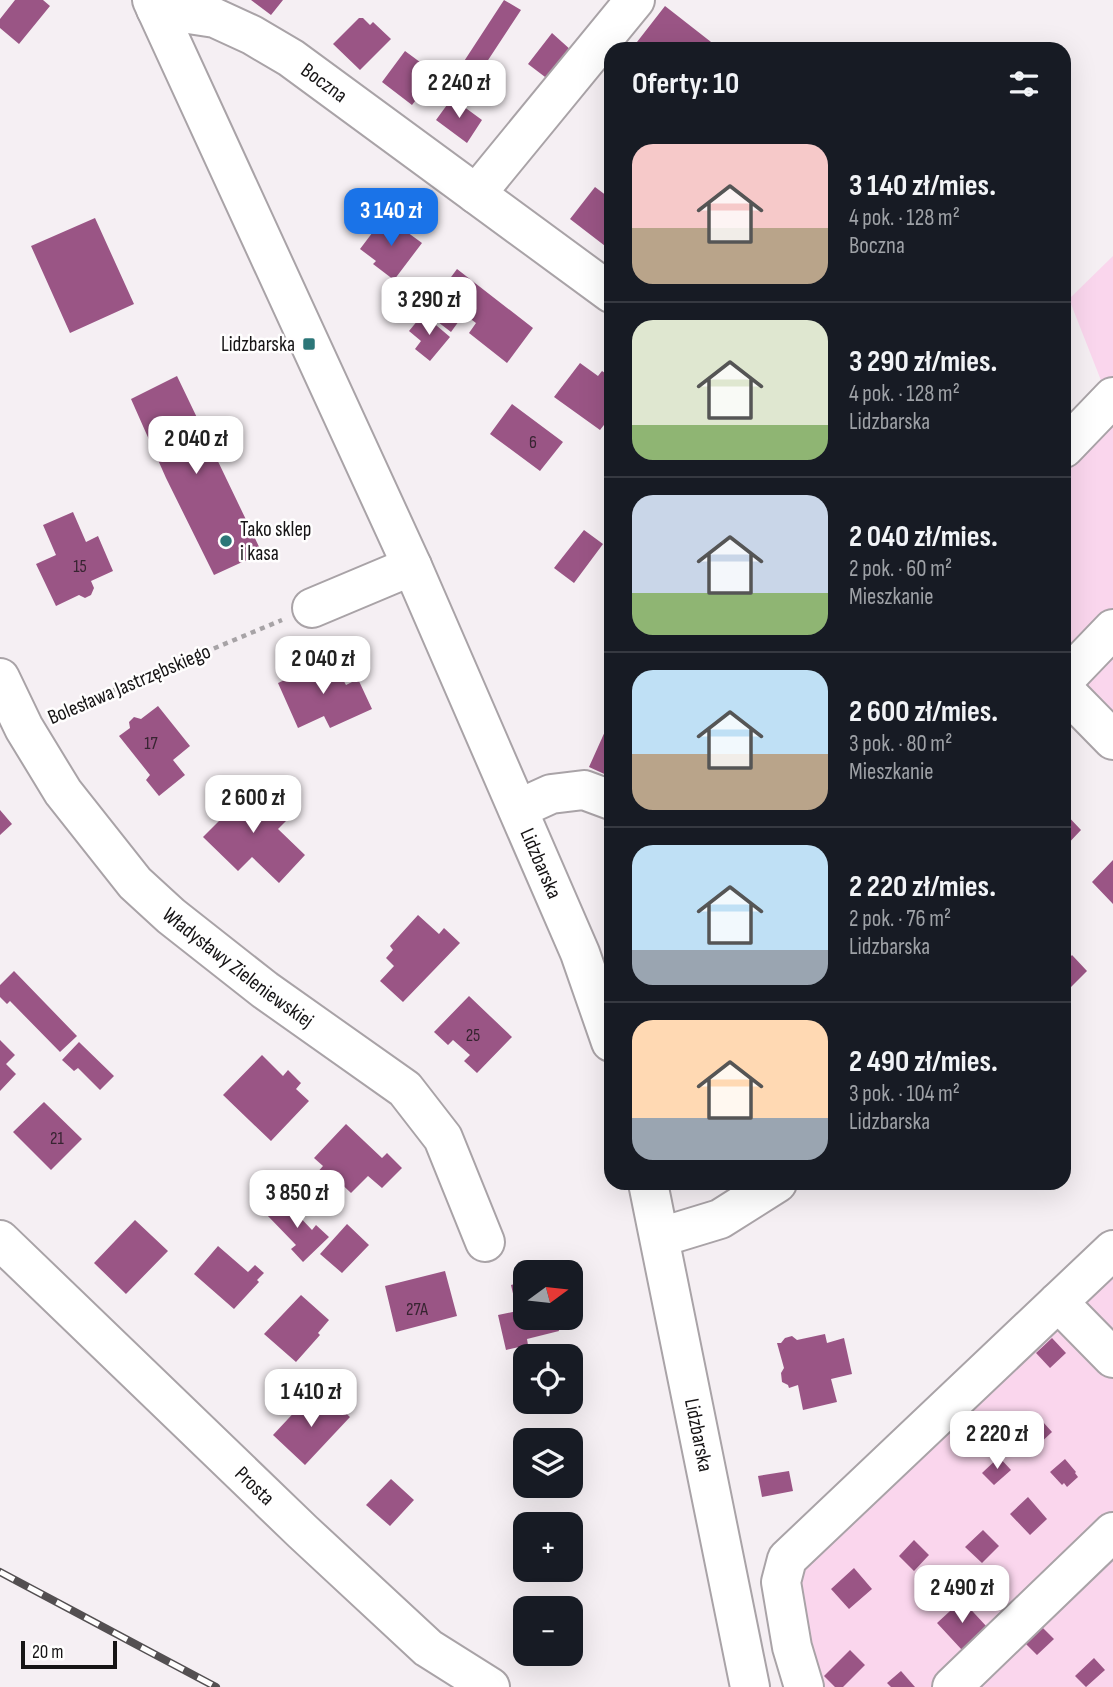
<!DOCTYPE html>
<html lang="pl">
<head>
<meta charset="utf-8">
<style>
	:root { --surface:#171b24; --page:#242831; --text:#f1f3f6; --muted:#9ea1a6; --line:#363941; --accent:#1a73e8 }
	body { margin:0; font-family:"Sofia Sans Condensed",sans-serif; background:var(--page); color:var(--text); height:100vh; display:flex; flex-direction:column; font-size:26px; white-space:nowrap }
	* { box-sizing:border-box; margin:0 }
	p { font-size:23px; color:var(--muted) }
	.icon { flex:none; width:38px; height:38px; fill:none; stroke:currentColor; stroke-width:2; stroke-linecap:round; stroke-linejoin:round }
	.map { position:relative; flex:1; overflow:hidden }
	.panel { position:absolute; left:604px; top:42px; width:467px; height:1148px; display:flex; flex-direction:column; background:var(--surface); border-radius:21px; box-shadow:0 7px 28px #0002 }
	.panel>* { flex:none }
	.needle { width:46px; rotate:75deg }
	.tools { position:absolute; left:513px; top:1260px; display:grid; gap:14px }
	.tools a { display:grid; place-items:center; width:70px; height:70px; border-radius:14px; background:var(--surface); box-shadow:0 7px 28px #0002; font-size:35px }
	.scale { position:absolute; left:21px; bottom:18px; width:96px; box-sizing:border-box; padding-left:7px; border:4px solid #161415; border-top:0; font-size:19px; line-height:24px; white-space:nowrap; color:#161415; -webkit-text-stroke:5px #fffefe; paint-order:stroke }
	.price { position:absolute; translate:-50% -60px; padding:0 16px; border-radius:14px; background:#fff; color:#222; font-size:23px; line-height:46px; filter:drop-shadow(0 2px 4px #0008) }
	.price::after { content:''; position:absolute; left:50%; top:42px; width:21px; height:16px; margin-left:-10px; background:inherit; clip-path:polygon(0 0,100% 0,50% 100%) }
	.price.on { background:var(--accent); color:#fff }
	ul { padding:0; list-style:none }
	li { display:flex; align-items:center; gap:21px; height:175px; padding:0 28px }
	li+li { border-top:2px solid var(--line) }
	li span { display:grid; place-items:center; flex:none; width:196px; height:140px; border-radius:21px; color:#555 }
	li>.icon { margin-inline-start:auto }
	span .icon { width:84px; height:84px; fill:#fffc; stroke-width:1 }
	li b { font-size:30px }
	h2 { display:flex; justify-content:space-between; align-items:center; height:84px; padding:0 28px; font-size:30px }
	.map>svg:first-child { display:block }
	.green { fill:#fad6ed }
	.building { fill:#9a5585 }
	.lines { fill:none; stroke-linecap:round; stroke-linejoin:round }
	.minor-casing { stroke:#a9a3a7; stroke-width:42 }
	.major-casing { stroke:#a9a3a7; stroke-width:42 }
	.path { stroke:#a7a3a6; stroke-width:4.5; stroke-dasharray:5 5; stroke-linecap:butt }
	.minor { stroke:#fff; stroke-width:38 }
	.major { stroke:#fff; stroke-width:38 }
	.rail-casing { stroke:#534f51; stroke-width:8 }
	.rail { stroke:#fffefe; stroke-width:5; stroke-dasharray:16; stroke-linecap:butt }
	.poi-dot { fill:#2c7678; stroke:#fffefe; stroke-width:2.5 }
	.labels { text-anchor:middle; stroke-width:5; stroke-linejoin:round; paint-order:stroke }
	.number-label { font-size:18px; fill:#372431 }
	.street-label { font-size:21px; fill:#161415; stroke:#fffefe }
	.poi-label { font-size:21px; fill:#161415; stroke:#fffefe; text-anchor:end }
</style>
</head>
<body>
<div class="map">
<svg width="1113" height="1687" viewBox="0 0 1113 1687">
	<rect width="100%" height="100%" fill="#f5eff3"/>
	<path class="green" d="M 1113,256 L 1113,713 L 1064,662 L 1064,431 L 1104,388 L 1069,299 Z
		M 1113,1236 L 1113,1687 L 793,1687 L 770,1560 Z"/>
	<path class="building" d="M 15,0 L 43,0 L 50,6 L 19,44 L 0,28 L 0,19 Z
		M 251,0 L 283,0 L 271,15 Z
		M 504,0 L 521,10 L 473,83 L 457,72 Z
		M 665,6 L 720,49 L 645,49 L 637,42 Z
		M 359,18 L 363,18 L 370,25 L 373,22 L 391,39 L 360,70 L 333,44 Z
		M 552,33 L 572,51 L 549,80 L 528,64 Z
		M 405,51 L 428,68 L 418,82 L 426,87 L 412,105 L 382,82 Z
		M 452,98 L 482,120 L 467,143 L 436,120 Z
		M 595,187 L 611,199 L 609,249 L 570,219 Z
		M 385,216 L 422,243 L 394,280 L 373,264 L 376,261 L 360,249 Z
		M 95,218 L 134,304 L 70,333 L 31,246 Z
		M 457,269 L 533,328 L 507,363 L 469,333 L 476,323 L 464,314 L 451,332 L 425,312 Z
		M 423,314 L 450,337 L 430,361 L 415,349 L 421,341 L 409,331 Z
		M 580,363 L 598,376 L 602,371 L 611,377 L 611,416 L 600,430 L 554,397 Z
		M 177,376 L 262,553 L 214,575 L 166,478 L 131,399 Z
		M 512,404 L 563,442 L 540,471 L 490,434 Z
		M 73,512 L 86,542 L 98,536 L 113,571 L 91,581 L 94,588 L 91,595 L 85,598 L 79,595 L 56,606 L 36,564 L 56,555 L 43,525 Z
		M 584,530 L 603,544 L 574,583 L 554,568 Z
		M 332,659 L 346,685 L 358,679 L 372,709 L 330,728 L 324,716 L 298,728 L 278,683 L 296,675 L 298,668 L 306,664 L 313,667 Z
		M 158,706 L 190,746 L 173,760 L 185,775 L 159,796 L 146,780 L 150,775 L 119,736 L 130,728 L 129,722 L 134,717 L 141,719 Z
		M 611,718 L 611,777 L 589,767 Z
		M 251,787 L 286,821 L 278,829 L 305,855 L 279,883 L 252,857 L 238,871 L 203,837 L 219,821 L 219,797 L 242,796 Z
		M 0,810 L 12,824 L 0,835 Z
		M 1064,812 L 1081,830 L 1064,848 Z
		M 1113,860 L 1113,904 L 1092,882 Z
		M 418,915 L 439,934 L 444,928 L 460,943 L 403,1002 L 380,981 L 394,966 L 386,958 L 393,950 L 390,946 Z
		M 1072,955 L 1087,971 L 1064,994 L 1064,964 Z
		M 14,971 L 77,1036 L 60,1052 L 10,1001 L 7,1004 L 0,997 L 0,985 Z
		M 469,996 L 512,1037 L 477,1073 L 464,1061 L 470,1055 L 453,1040 L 448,1045 L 434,1032 Z
		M 0,1040 L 15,1055 L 6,1064 L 16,1074 L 0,1091 Z
		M 79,1042 L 114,1076 L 100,1090 L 78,1068 L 74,1071 L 62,1060 Z
		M 262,1055 L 283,1076 L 288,1070 L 301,1083 L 296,1089 L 309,1101 L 271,1141 L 223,1095 Z
		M 44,1102 L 82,1139 L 51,1170 L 13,1132 Z
		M 346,1124 L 382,1158 L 387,1153 L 402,1168 L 382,1188 L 368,1176 L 351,1193 L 334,1177 L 327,1185 L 316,1174 L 323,1166 L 314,1158 Z
		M 281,1197 L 312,1230 L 316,1225 L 329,1237 L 303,1262 L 291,1249 L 296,1245 L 265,1213 Z
		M 135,1220 L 168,1251 L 126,1294 L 94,1263 Z
		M 347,1224 L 369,1245 L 342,1273 L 320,1254 Z
		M 218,1246 L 248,1272 L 255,1265 L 264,1273 L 257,1280 L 259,1282 L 234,1309 L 194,1274 Z
		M 553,1262 L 557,1268 L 570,1264 L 571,1272 L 542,1272 L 544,1265 Z
		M 445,1271 L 457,1316 L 396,1332 L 385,1286 Z
		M 570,1273 L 582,1316 L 570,1319 Z
		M 525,1281 L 525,1318 L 570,1319 L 557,1322 L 559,1331 L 527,1339 L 528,1345 L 506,1350 L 498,1315 L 517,1311 L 511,1285 Z
		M 301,1295 L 329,1320 L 318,1333 L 320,1335 L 296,1362 L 264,1334 Z
		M 825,1334 L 827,1343 L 844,1338 L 852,1374 L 831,1379 L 837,1402 L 803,1410 L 798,1385 L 789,1388 L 788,1385 L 782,1382 L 781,1373 L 784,1368 L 777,1343 L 781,1343 L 785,1338 L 792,1336 L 797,1340 Z
		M 1052,1338 L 1066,1353 L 1050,1368 L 1036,1353 Z
		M 327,1396 L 350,1417 L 305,1465 L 273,1435 L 301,1405 L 310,1413 Z
		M 1034,1412 L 1052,1432 L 1036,1447 L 1018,1426 Z
		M 999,1457 L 1011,1470 L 994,1485 L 982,1473 Z
		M 1065,1459 L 1076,1472 L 1075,1473 L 1078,1477 L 1067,1487 L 1064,1483 L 1062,1485 L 1050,1472 Z
		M 789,1471 L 793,1491 L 762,1497 L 758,1476 Z
		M 391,1479 L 414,1500 L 390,1526 L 366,1505 Z
		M 1028,1497 L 1047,1519 L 1030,1535 L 1010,1514 Z
		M 983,1530 L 999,1546 L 982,1563 L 965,1547 Z
		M 914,1540 L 929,1555 L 914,1571 L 899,1556 Z
		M 854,1568 L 872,1589 L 849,1609 L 831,1589 Z
		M 962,1600 L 987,1627 L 962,1650 L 937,1623 Z
		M 1042,1627 L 1054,1639 L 1037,1655 L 1025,1643 Z
		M 850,1650 L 865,1665 L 843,1687 L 835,1687 L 824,1676 Z
		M 1094,1658 L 1105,1670 L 1086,1687 L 1075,1676 Z
		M 901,1671 L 915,1687 L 891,1687 L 887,1683 Z"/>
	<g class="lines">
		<defs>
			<g id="minor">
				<path id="s1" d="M 156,9 L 215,18 L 252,35 L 291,58 L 611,293"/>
				<path d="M 476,194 L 635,0"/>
				<path d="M 1064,448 L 1113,397"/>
				<path d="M 312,608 L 412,566"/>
				<path id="s2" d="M 0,678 L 24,728 L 63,792 L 135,883 L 171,916 L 265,990 L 405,1089 L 443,1138 L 485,1242"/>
				<path d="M 1064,680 L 1113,629"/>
				<path d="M 1064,690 L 1113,740"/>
				<path d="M 518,809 L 551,794 L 584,790 L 611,800"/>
				<path d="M 661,1237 L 720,1219 L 777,1183"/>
				<path id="s3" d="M 0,1240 L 303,1532 L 428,1648 L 490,1687"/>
				<path d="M 1058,1302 L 1113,1358"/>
				<path d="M 804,1687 L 792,1647 L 781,1582 L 787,1559 L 1113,1250"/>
				<path d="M 952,1687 L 1113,1532"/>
			</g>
			<g id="major">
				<path id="s4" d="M 152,0 L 412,566 L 580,953 L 611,1042"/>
				<path id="s5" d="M 648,1183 L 750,1687"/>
			</g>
		</defs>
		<use href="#minor" class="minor-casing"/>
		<use href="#major" class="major-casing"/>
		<path class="path" d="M 57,714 L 282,620"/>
		<use href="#minor" class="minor"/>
		<use href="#major" class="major"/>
		<defs>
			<path id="rail" d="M 0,1572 L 216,1687"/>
		</defs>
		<use href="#rail" class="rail-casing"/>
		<use href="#rail" class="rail"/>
	</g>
	<g class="poi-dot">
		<rect x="302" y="337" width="14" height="14" rx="3.5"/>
		<circle cx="226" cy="541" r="7"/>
	</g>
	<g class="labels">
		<g class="number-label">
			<text x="533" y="448">6</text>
			<text x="80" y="572">15</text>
			<text x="151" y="749">17</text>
			<text x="473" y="1041">25</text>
			<text x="57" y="1144">21</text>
			<text x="417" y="1315">27A</text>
		</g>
		<g class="street-label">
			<text dy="7" stroke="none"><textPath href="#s1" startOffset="187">Boczna</textPath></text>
			<text transform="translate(129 684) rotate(-23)" y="7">Bolesława Jastrzębskiego</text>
			<text dy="7" stroke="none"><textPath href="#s4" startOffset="947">Lidzbarska</textPath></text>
			<text dy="7" stroke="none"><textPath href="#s2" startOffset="380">Władysławy Zieleniewskiej</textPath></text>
			<text dy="7" stroke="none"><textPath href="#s5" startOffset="257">Lidzbarska</textPath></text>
			<text dy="7" stroke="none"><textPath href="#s3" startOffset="354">Prosta</textPath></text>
		</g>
		<g class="poi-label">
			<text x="295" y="351">Lidzbarska</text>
			<text x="240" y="536" text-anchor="start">Tako sklep<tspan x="240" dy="24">i kasa</tspan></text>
		</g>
	</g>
</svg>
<div class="tools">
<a><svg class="needle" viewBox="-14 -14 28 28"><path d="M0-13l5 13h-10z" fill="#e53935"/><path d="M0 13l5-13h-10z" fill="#9ea1a6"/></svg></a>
<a><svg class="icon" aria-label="locate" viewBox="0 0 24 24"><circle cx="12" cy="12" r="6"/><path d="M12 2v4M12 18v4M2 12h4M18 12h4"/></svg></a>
<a><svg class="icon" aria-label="layers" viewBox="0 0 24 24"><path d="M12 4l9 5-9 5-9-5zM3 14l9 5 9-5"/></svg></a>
<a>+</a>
<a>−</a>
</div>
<div class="scale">20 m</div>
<b class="price" style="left:459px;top:120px">2 240 zł</b>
<b class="price on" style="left:391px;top:248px">3 140 zł</b>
<b class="price" style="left:429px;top:337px">3 290 zł</b>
<b class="price" style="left:196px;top:476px">2 040 zł</b>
<b class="price" style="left:323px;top:696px">2 040 zł</b>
<b class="price" style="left:253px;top:835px">2 600 zł</b>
<b class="price" style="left:297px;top:1230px">3 850 zł</b>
<b class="price" style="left:311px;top:1429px">1 410 zł</b>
<b class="price" style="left:997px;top:1471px">2 220 zł</b>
<b class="price" style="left:962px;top:1625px">2 490 zł</b>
<section class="panel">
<h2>Oferty: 10<svg class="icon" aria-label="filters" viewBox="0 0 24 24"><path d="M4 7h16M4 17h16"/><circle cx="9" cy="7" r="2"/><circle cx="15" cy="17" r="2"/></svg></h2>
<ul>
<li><span style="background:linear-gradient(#f6c9c9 60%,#b9a48a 0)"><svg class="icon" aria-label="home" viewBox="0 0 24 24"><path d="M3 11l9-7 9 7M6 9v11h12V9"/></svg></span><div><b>3 140 zł/mies.</b><p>4 pok. · 128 m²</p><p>Boczna</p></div></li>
<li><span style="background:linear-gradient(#dfe7d0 75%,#8fb573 0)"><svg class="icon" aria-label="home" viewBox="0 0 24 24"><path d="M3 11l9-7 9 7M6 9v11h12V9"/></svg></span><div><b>3 290 zł/mies.</b><p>4 pok. · 128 m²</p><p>Lidzbarska</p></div></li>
<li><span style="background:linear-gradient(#c9d6e8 70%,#8fb573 0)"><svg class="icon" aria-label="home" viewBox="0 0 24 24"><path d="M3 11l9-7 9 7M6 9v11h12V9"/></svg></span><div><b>2 040 zł/mies.</b><p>2 pok. · 60 m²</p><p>Mieszkanie</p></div></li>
<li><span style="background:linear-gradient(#bfe0f5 60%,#b9a48a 0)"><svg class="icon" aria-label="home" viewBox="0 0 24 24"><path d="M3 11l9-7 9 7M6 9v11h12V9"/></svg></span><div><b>2 600 zł/mies.</b><p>3 pok. · 80 m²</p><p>Mieszkanie</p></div></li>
<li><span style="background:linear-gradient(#bfe0f5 75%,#9aa5b1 0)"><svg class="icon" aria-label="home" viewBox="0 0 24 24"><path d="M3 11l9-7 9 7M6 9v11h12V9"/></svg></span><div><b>2 220 zł/mies.</b><p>2 pok. · 76 m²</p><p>Lidzbarska</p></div></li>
<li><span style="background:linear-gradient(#ffd9b3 70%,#9aa5b1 0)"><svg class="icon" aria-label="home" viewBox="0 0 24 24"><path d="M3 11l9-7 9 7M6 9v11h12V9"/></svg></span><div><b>2 490 zł/mies.</b><p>3 pok. · 104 m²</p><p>Lidzbarska</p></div></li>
</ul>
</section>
</div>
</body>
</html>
